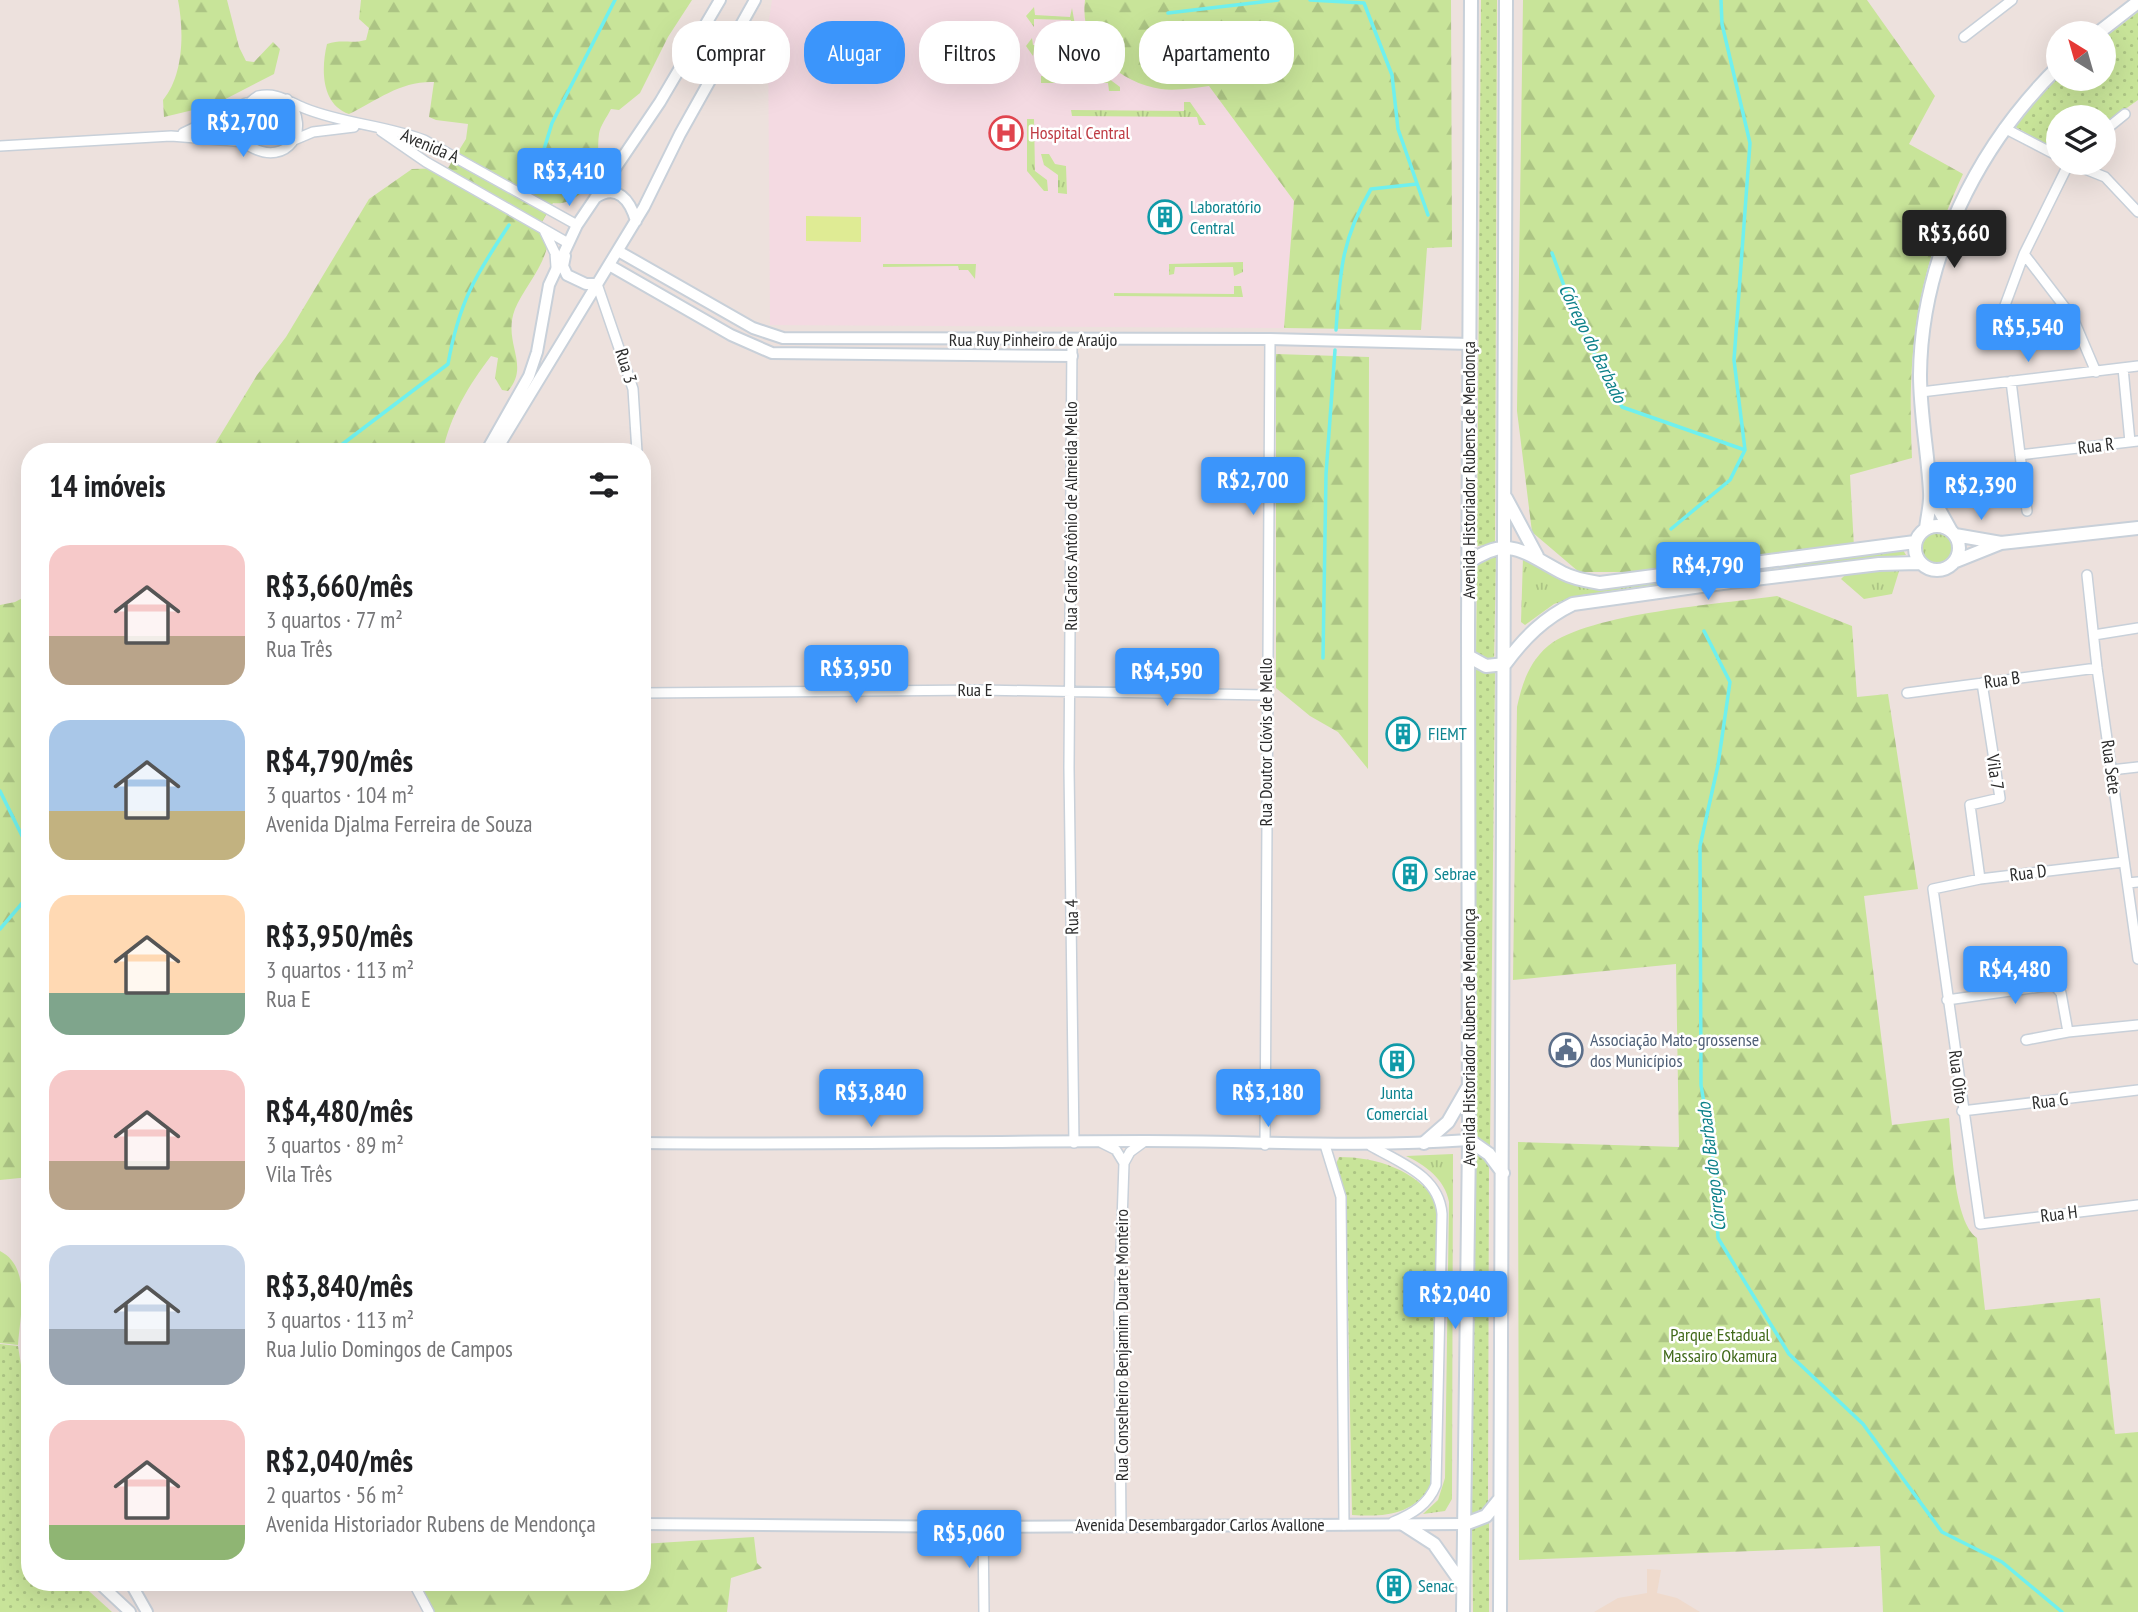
<!DOCTYPE html>
<html lang="pt">
<head>
<meta charset="utf-8">
<style>
	:root { --surface:#fff; --page:#f6f6f6; --text:#202124; --muted:#757577; --accent:#3b95fb }
	body { margin:0; font-family:"PT Sans Narrow",sans-serif; background:var(--page); color:var(--text); height:100vh; display:flex; flex-direction:column; font-size:26px; white-space:nowrap }
	* { box-sizing:border-box; margin:0 }
	p { font-size:23px; color:var(--muted) }
	.icon { flex:none; width:38px; height:38px; fill:none; stroke:currentColor; stroke-width:2; stroke-linecap:round; stroke-linejoin:round }
	.map { position:relative; flex:1; overflow:hidden }
	.sheet { position:absolute; left:21px; top:443px; width:630px; height:1148px; display:flex; flex-direction:column; background:var(--surface); border-radius:28px; box-shadow:0 7px 28px #0002 }
	.sheet>* { flex:none }
	.guide { position:absolute; left:672px; top:21px; width:665px; height:63px; display:flex; gap:14px }
	.needle { width:46px; rotate:323deg }
	.fabs { position:absolute; left:2046px; top:21px; display:grid; gap:14px }
	.fabs a { display:grid; place-items:center; width:70px; height:70px; border-radius:50%; background:var(--surface); box-shadow:0 7px 28px #0002; font-size:35px }
	.price { position:absolute; translate:-50% -60px; padding:0 16px; border-radius:7px; background:var(--accent); color:#fff; font-size:23px; line-height:46px; filter:drop-shadow(0 2px 4px #0008) }
	.price::after { content:''; position:absolute; left:50%; top:42px; width:21px; height:16px; margin-left:-10px; background:inherit; clip-path:polygon(0 0,100% 0,50% 100%) }
	.price.current { background:#222; color:#fff }
	ul { padding:0; list-style:none }
	li { display:flex; align-items:center; gap:21px; height:175px; padding:0 28px }
	li span { display:grid; place-items:center; flex:none; width:196px; height:140px; border-radius:21px; color:#555 }
	li>.icon { margin-inline-start:auto }
	span .icon { width:84px; height:84px; fill:#fffc; stroke-width:1 }
	li b { font-size:30px }
	h2 { display:flex; justify-content:space-between; align-items:center; height:84px; padding:0 28px; font-size:30px }
	.tag { padding:0 24px; border-radius:28px; background:var(--surface); box-shadow:0 7px 28px #0002; font-size:24px; line-height:63px }
	.tag.current { background:var(--accent); color:#fff }
	.map>svg:first-child { display:block }
	.education { fill:#efdacc }
	.medical { fill:#f4dae2 }
	.grass { fill:url(#grass-tufts) }
	.forest { fill:url(#forest-firs) }
	.park { fill:url(#park-dots) }
	.pitch { fill:#dfeb94 }
	.lines { fill:none; stroke-linecap:round; stroke-linejoin:round }
	.stream { stroke:#6ff0ee; stroke-width:3.5 }
	.minor-casing { stroke:#c8d0d9; stroke-width:12 }
	.tertiary-casing { stroke:#c8d0d9; stroke-width:14 }
	.secondary-casing { stroke:#c8d0d9; stroke-width:16 }
	.minor { stroke:#fff; stroke-width:9 }
	.tertiary { stroke:#fff; stroke-width:10 }
	.secondary { stroke:#fff; stroke-width:12 }
	.labels { text-anchor:middle; stroke-width:5; stroke-linejoin:round; paint-order:stroke }
	.health-label { font-size:18px; fill:#be3a42; stroke:#fff; text-anchor:start }
	.street-label { font-size:18px; fill:#2b2b2b; stroke:#fff }
	.culture-label { font-size:18px; fill:#0d838f; stroke:#fff; text-anchor:start }
	.service-label { font-size:18px; fill:#4e5e75; stroke:#fff; text-anchor:start }
	.park-label { font-size:18px; fill:#406919; stroke:#fff }
	.water-label { font-size:19px; font-style:italic; fill:#0d8189; stroke:#fff }
</style>
</head>
<body>
<div class="map">
<svg width="2138" height="1612" viewBox="0 0 2138 1612">
	<defs>
		<pattern id="grass-tufts" width="24" height="20" patternUnits="userSpaceOnUse" patternTransform="scale(1.75)"><rect width="24" height="20" fill="#c8e499"/><path d="M3 7l-1-3M5 7V3M7 7l1-3M15 17l-1-3M17 17v-4M19 17l1-3" fill="none" stroke="#acc484"/></pattern>
		<pattern id="forest-firs" width="22" height="20" patternUnits="userSpaceOnUse" patternTransform="scale(1.75)"><rect width="22" height="20" fill="#c8e499"/><path d="M5 1l3.5 6h-7zM16 11l3.5 6h-7z" fill="#acc484"/></pattern>
		<pattern id="park-dots" width="8" height="8" patternUnits="userSpaceOnUse" patternTransform="scale(1.75)"><rect width="8" height="8" fill="#c8e499"/><path d="M2 2h.1M6 6h.1" fill="none" stroke="#acc484" stroke-width="1.8" stroke-linecap="round"/></pattern>
	</defs>
	<rect width="100%" height="100%" fill="#ede1dd"/>
	<path class="education" d="M 1647,1569 L 1661,1570 L 1657,1593 L 1677,1598 L 1700,1612 L 1594,1612 L 1618,1598 L 1647,1593 Z"/>
	<path class="medical" d="M 772,0 L 1085,0 L 1087,34 L 1101,56 L 1114,69 L 1138,83 L 1163,89 L 1209,86 L 1294,201 L 1284,328 L 770,325 L 768,26 Z"/>
	<path class="grass" d="M 1034,7 L 1035,15 L 1070,17 L 1072,8 L 1075,25 L 1071,27 L 1071,20 L 1034,19 L 1034,27 L 1026,16 Z
		M 1032,38 L 1033,45 L 1074,46 L 1075,38 L 1078,38 L 1086,56 L 1079,56 L 1079,49 L 1034,49 L 1033,56 L 1026,46 Z
		M 1093,67 L 1120,87 L 1120,91 L 1109,91 L 1108,83 L 1041,83 L 1041,76 L 1092,76 Z
		M 1184,102 L 1190,102 L 1206,125 L 1199,125 L 1197,117 L 1072,116 L 1071,110 L 1184,111 Z
		M 1027,119 L 1034,119 L 1035,171 L 1047,180 L 1048,191 L 1044,191 L 1027,171 Z
		M 1041,154 L 1049,154 L 1055,164 L 1066,166 L 1067,194 L 1058,193 L 1058,175 L 1044,165 Z
		M 1243,262 L 1243,272 L 1234,276 L 1233,267 L 1175,267 L 1174,274 L 1169,275 L 1169,264 Z
		M 883,264 L 976,264 L 975,279 L 968,270 L 959,270 L 958,266 L 883,267 Z
		M 1234,286 L 1241,286 L 1243,297 L 1114,296 L 1114,293 L 1234,294 Z
		M1920 547a16 16 0 1 1 32 0a16 16 0 1 1-32 0Z
		M 1903,550 L 1906,555 L 1739,572 Z
		M 1523,557 L 1565,580 L 1724,575 L 1582,595 L 1554,604 L 1525,625 L 1521,622 Z
		M 1900,568 L 1892,594 L 1864,599 L 1841,579 L 1847,573 Z
		M 1453,1154 L 1452,1499 L 1445,1511 L 1423,1514 L 1438,1500 L 1445,1478 L 1449,1202 C 1445,1179 1425,1165 1406,1156 Z"/>
	<path class="forest" d="M 178,0 L 227,0 L 239,47 L 246,61 L 254,62 L 273,42 L 280,49 L 274,74 L 214,105 L 164,117 L 163,100 C 184,75 184,31 178,0 Z
		M 361,0 L 692,0 L 668,37 L 640,93 L 619,110 L 611,109 C 607,117 600,126 599,134 C 597,147 600,161 595,173 C 589,190 570,206 553,203 L 542,222 C 562,248 525,284 515,309 C 502,343 531,364 508,391 L 502,390 L 495,378 L 498,358 L 491,356 C 469,385 450,416 443,451 L 210,452 L 257,375 L 286,337 L 369,199 L 412,169 L 448,168 L 466,139 L 468,124 L 436,120 L 429,117 L 434,82 C 400,81 378,100 349,114 C 321,104 321,69 327,44 C 341,39 352,44 366,40 L 369,28 L 359,19 Z
		M 1085,0 L 1451,0 L 1452,247 L 1427,248 L 1421,330 L 1284,328 L 1294,201 L 1209,86 C 1194,88 1176,91 1161,89 C 1117,82 1079,47 1085,0 Z
		M 1523,0 L 1867,0 L 1935,96 L 1909,144 L 1963,174 C 1916,276 1907,348 1912,458 L 1850,475 L 1854,547 L 1628,572 L 1579,572 L 1532,532 L 1517,411 Z
		M 1276,354 L 1369,357 L 1368,769 L 1338,732 L 1310,716 L 1276,688 Z
		M 30,594 L 30,1177 L 0,1180 L 0,605 L 15,602 Z
		M 1777,596 L 1852,626 L 1857,697 L 1888,694 L 1918,889 L 1864,896 L 1892,1125 L 1949,1118 C 1952,1147 1954,1222 1977,1238 L 1985,1310 L 2100,1298 L 2115,1434 L 2138,1432 L 2138,1612 L 1883,1612 L 1880,1546 L 1519,1560 L 1518,1142 L 1679,1147 L 1676,964 L 1513,980 L 1517,707 C 1522,684 1529,662 1548,646 C 1589,613 1721,604 1777,596 Z
		M 0,1251 C 32,1267 20,1315 18,1345 L 0,1343 Z
		M 754,1537 L 757,1563 L 762,1568 L 731,1578 L 727,1612 L 432,1612 L 419,1582 L 642,1582 L 642,1544 Z"/>
	<path class="park" d="M 1481,0 L 1497,0 L 1495,544 L 1477,546 Z
		M 2138,12 L 2138,100 L 2104,124 L 2104,117 L 2058,117 L 2058,151 L 2012,125 L 2058,78 L 2104,79 L 2104,38 Z
		M 1496,553 L 1494,664 L 1476,658 L 1477,563 Z
		M 1476,670 L 1495,670 L 1490,1149 L 1474,1138 Z
		M 1475,1150 L 1489,1164 L 1488,1503 L 1486,1507 L 1472,1514 Z
		M 1339,1157 C 1377,1157 1416,1170 1438,1203 L 1432,1485 C 1412,1515 1386,1517 1352,1515 L 1346,1199 L 1336,1164 Z
		M 0,1344 L 18,1346 L 30,1422 L 30,1582 L 79,1582 L 112,1612 L 0,1612 Z
		M 1489,1521 L 1489,1612 L 1473,1612 L 1472,1525 Z"/>
	<path class="pitch" d="M 806,216 L 861,217 L 861,242 L 806,241 Z"/>
	<g class="lines">
		<path class="stream" d="M 1310,0 L 1364,3 L 1392,75 L 1398,129 L 1428,215
			M 1721,0 L 1722,24 L 1750,143 L 1734,360 L 1745,450
			M 1168,13 L 1278,0
			M 535,179 L 552,123 L 615,0
			M 1552,253 L 1574,313 L 1622,407 L 1745,450 L 1730,480 L 1671,529
			M 1336,330 C 1340,273 1341,240 1371,189 L 1417,184
			M 332,452 L 448,364 C 459,302 475,276 509,225
			M 1704,631 L 1730,682 L 1718,765 L 1700,846 L 1701,1085 L 1715,1169 L 1718,1238 L 1789,1354 L 1863,1424 L 1942,1532 L 2002,1562 L 2062,1612
			M 1323,658 L 1326,474 L 1335,350
			M 0,791 L 30,852
			M 0,929 L 30,894"/>
		<defs>
			<path id="minor" d="M 1964,37 L 2012,0
				M 287,99 C 313,130 287,167 251,147 C 235,129 239,108 258,96 C 277,92 287,101 304,108 C 343,124 385,125 424,140 L 577,225
				M 2004,128 L 2058,156
				M 381,131 L 426,162 L 568,243
				M 2104,131 L 2125,114
				M 183,133 L 246,103
				M 294,140 L 313,132 L 354,127
				M 0,146 L 171,136 L 246,142
				M 2070,163 L 2105,177 L 2138,212
				M 544,230 L 555,253 L 556,267
				M 2024,254 L 2073,318 L 2096,372
				M 597,284 L 633,389 L 637,452
				M 2004,308 L 2024,254 L 2069,163
				M 1072,340 L 1069,768 L 1074,1143
				M 2123,368 L 2130,442
				M 2011,381 L 2027,511
				M 1921,392 L 2138,366
				M 2020,455 L 2138,441
				M 2087,575 L 2097,668 L 2138,959
				M 2094,635 L 2138,628
				M 642,693 L 981,690 L 1266,695
				M 1907,693 L 2097,668
				M 2111,770 L 2138,767
				M 2124,862 L 1980,879 L 1933,889 L 1980,1224 L 2138,1205
				M 1980,879 L 1970,805 L 2000,798 L 1982,683
				M 2128,883 L 2138,882
				M 1947,1000 L 2054,985 L 2061,993 L 2068,1032
				M 2026,1040 L 2068,1032 L 2138,1025
				M 1962,1111 L 2138,1090
				M 1102,1143 L 1116,1150 L 1124,1163 L 1119,1310 L 1121,1526
				M 1265,1145 L 1270,339
				M 1325,1145 L 1341,1197 L 1344,1525
				M 1371,1146 C 1401,1163 1439,1176 1442,1214 L 1436,1485 C 1428,1505 1412,1514 1393,1522
				M 1124,1163 L 1130,1152 L 1145,1141
				M 983,1527 L 984,1612
				M 413,1582 L 429,1612"/>
			<path id="tertiary" d="M 595,198 C 617,183 630,200 636,221
				M 618,251 L 753,328 L 783,338 L 1270,339 L 1471,344
				M 565,256 L 563,266 L 567,275 L 586,284 L 597,284
				M 609,265 L 731,335 L 772,353 L 1072,356
				M 486,452 L 529,376 L 537,352 L 549,285 L 577,225 L 660,102 L 720,0
				M 495,452 L 644,207 L 680,134 L 755,0
				M 642,1143 C 810,1145 978,1141 1146,1141 C 1255,1141 1360,1148 1469,1140
				M 642,1524 L 983,1527 L 1465,1524
				M 98,1582 L 130,1612
				M 130,1582 L 147,1612"/>
			<path id="secondary" d="M 2098,33 L 2138,2
				M 1931,495 L 1951,531
				M 1506,498 L 1537,556
				M1915 548a22 22 0 1 1 44 0a22 22 0 1 1-44 0Z
				M 1926,529 C 1927,517 1931,504 1930,492 C 1928,453 1920,414 1920,375 C 1921,259 1977,147 2058,67
				M 1955,535 L 2001,543
				M 1956,561 L 2001,543 L 2138,528
				M 1468,563 C 1508,533 1526,554 1563,573 C 1574,579 1588,581 1600,583 L 1915,542
				M 1468,656 L 1486,666 L 1505,664 C 1524,638 1544,618 1573,604 L 1730,582 L 1879,564 L 1919,563
				M 1469,1140 L 1489,1154 L 1503,1173
				M 1424,1143 L 1448,1122 L 1467,1089
				M 1403,1524 L 1434,1544 L 1463,1585
				M 1465,1524 L 1486,1516 L 1499,1500
				M 1463,1612 L 1469,1140 L 1468,629 L 1471,0
				M 1500,1612 L 1506,0"/>
		</defs>
		<use href="#minor" class="minor-casing"/>
		<use href="#tertiary" class="tertiary-casing"/>
		<use href="#secondary" class="secondary-casing"/>
		<use href="#minor" class="minor"/>
		<use href="#tertiary" class="tertiary"/>
		<use href="#secondary" class="secondary"/>
	</g>
	<defs>
		<symbol id="hospital-ring" viewBox="-11 -11 22 22"><circle r="9.5" fill="#fff" stroke="#e0444e" stroke-width="1.5"/><path d="M-5-5h3v3.5h4V-5h3V5h-3V1.5h-4V5h-3Z" fill="#e0444e"/></symbol>
		<symbol id="building-ring" viewBox="-11 -11 22 22"><circle r="9.5" fill="#fff" stroke="#0f9aa8" stroke-width="1.5"/><path d="M-4-6H4V6H1V3H-1V6H-4ZM-2.5-4.3h1.7v1.8h-1.7ZM.8-4.3h1.7v1.8H.8ZM-2.5-1h1.7V.8h-1.7ZM.8-1h1.7V.8H.8Z" fill="#0f9aa8"/></symbol>
		<symbol id="civic-ring" viewBox="-11 -11 22 22"><circle r="9.5" fill="#fff" stroke="#5c6f8a" stroke-width="1.5"/><path d="M-.6-6.5H3V-4.5H.6V-3L4-1V1h2V6H-6V1h2V-1L-.6-3ZM-1.2 2.5V6h2.4V2.5Z" fill="#5c6f8a"/></symbol>
	</defs>
	<g fill-rule="evenodd">
		<use href="#hospital-ring" x="987" y="114" width="38" height="38"/>
		<use href="#building-ring" x="1146" y="198" width="38" height="38"/>
		<use href="#building-ring" x="1384" y="715" width="38" height="38"/>
		<use href="#building-ring" x="1391" y="855" width="38" height="38"/>
		<use href="#civic-ring" x="1547" y="1031" width="38" height="38"/>
		<use href="#building-ring" x="1378" y="1042" width="38" height="38"/>
		<use href="#building-ring" x="1375" y="1567" width="38" height="38"/>
	</g>
	<g class="labels">
		<g class="health-label">
			<text x="1030" y="139">Hospital Central</text>
		</g>
		<g class="street-label">
			<text transform="translate(430 146) rotate(23)" y="6">Avenida A</text>
			<text x="1033" y="346">Rua Ruy Pinheiro de Araújo</text>
			<text transform="translate(626 366) rotate(73)" y="6">Rua 3</text>
			<text transform="translate(2096 446) rotate(-7)" y="6">Rua R</text>
			<text transform="translate(1469 470) rotate(-90)" y="6">Avenida Historiador Rubens de Mendonça</text>
			<text transform="translate(1071 516) rotate(-90)" y="6">Rua Carlos Antônio de Almeida Mello</text>
			<text transform="translate(2002 680) rotate(-8)" y="6">Rua B</text>
			<text x="975" y="696">Rua E</text>
			<text transform="translate(1266 742) rotate(-90)" y="6">Rua Doutor Clóvis de Mello</text>
			<text transform="translate(2111 767) rotate(82)" y="6">Rua Sete</text>
			<text transform="translate(1995 772) rotate(82)" y="6">Vila 7</text>
			<text transform="translate(2028 873) rotate(-7)" y="6">Rua D</text>
			<text transform="translate(1072 917) rotate(-91)" y="6">Rua 4</text>
			<text transform="translate(1469 1037) rotate(-90)" y="6">Avenida Historiador Rubens de Mendonça</text>
			<text transform="translate(1958 1077) rotate(83)" y="6">Rua Oito</text>
			<text transform="translate(2050 1101) rotate(-7)" y="6">Rua G</text>
			<text transform="translate(2059 1214) rotate(-7)" y="6">Rua H</text>
			<text transform="translate(1122 1345) rotate(-90)" y="6">Rua Conselheiro Benjamim Duarte Monteiro</text>
			<text x="1200" y="1531">Avenida Desembargador Carlos Avallone</text>
		</g>
		<g class="culture-label">
			<text x="1190" y="213">Laboratório<tspan x="1190" dy="21">Central</tspan></text>
			<text x="1428" y="740">FIEMT</text>
			<text x="1434" y="880">Sebrae</text>
			<text x="1397" y="1099" text-anchor="middle">Junta<tspan x="1397" dy="21">Comercial</tspan></text>
			<text x="1418" y="1592">Senac</text>
		</g>
		<g class="service-label">
			<text x="1590" y="1046">Associação Mato-grossense<tspan x="1590" dy="21">dos Municípios</tspan></text>
		</g>
		<g class="park-label">
			<text x="1720" y="1341">Parque Estadual<tspan x="1720" dy="21">Massairo Okamura</tspan></text>
		</g>
		<g class="water-label">
			<text transform="translate(1593 343) rotate(64)" y="7">Córrego do Barbado</text>
			<text transform="translate(1711 1167) rotate(-97)" y="7">Córrego do Barbado</text>
		</g>
	</g>
</svg>
<div class="fabs">
<a><svg class="needle" viewBox="-14 -14 28 28"><path d="M0-13l5 13h-10z" fill="#e53935"/><path d="M0 13l5-13h-10z" fill="#757577"/></svg></a>
<a><svg class="icon" aria-label="layers" viewBox="0 0 24 24"><path d="M12 4l9 5-9 5-9-5zM3 14l9 5 9-5"/></svg></a>
</div>
<b class="price" style="left:243px;top:159px">R$2,700</b>
<b class="price" style="left:569px;top:208px">R$3,410</b>
<b class="price current" style="left:1954px;top:270px">R$3,660</b>
<b class="price" style="left:2028px;top:364px">R$5,540</b>
<b class="price" style="left:1253px;top:517px">R$2,700</b>
<b class="price" style="left:1981px;top:522px">R$2,390</b>
<b class="price" style="left:1708px;top:602px">R$4,790</b>
<b class="price" style="left:856px;top:705px">R$3,950</b>
<b class="price" style="left:1167px;top:708px">R$4,590</b>
<b class="price" style="left:2015px;top:1006px">R$4,480</b>
<b class="price" style="left:871px;top:1129px">R$3,840</b>
<b class="price" style="left:1268px;top:1129px">R$3,180</b>
<b class="price" style="left:1455px;top:1331px">R$2,040</b>
<b class="price" style="left:969px;top:1570px">R$5,060</b>
<div class="guide">
<a class="tag">Comprar</a>
<a class="tag current">Alugar</a>
<a class="tag">Filtros</a>
<a class="tag">Novo</a>
<a class="tag">Apartamento</a>
</div>
<section class="sheet">
<h2>14 imóveis<svg class="icon" aria-label="filters" viewBox="0 0 24 24"><path d="M4 7h16M4 17h16"/><circle cx="9" cy="7" r="2"/><circle cx="15" cy="17" r="2"/></svg></h2>
<ul>
<li><span style="background:linear-gradient(#f6c9c9 65%,#b9a48a 0)"><svg class="icon" aria-label="home" viewBox="0 0 24 24"><path d="M3 11l9-7 9 7M6 9v11h12V9"/></svg></span><div><b>R$3,660/mês</b><p>3 quartos · 77 m²</p><p>Rua Três</p></div></li>
<li><span style="background:linear-gradient(#a9c7e8 65%,#c2b280 0)"><svg class="icon" aria-label="home" viewBox="0 0 24 24"><path d="M3 11l9-7 9 7M6 9v11h12V9"/></svg></span><div><b>R$4,790/mês</b><p>3 quartos · 104 m²</p><p>Avenida Djalma Ferreira de Souza</p></div></li>
<li><span style="background:linear-gradient(#ffd9b3 70%,#7fa58c 0)"><svg class="icon" aria-label="home" viewBox="0 0 24 24"><path d="M3 11l9-7 9 7M6 9v11h12V9"/></svg></span><div><b>R$3,950/mês</b><p>3 quartos · 113 m²</p><p>Rua E</p></div></li>
<li><span style="background:linear-gradient(#f6c9c9 65%,#b9a48a 0)"><svg class="icon" aria-label="home" viewBox="0 0 24 24"><path d="M3 11l9-7 9 7M6 9v11h12V9"/></svg></span><div><b>R$4,480/mês</b><p>3 quartos · 89 m²</p><p>Vila Três</p></div></li>
<li><span style="background:linear-gradient(#c9d6e8 60%,#9aa5b1 0)"><svg class="icon" aria-label="home" viewBox="0 0 24 24"><path d="M3 11l9-7 9 7M6 9v11h12V9"/></svg></span><div><b>R$3,840/mês</b><p>3 quartos · 113 m²</p><p>Rua Julio Domingos de Campos</p></div></li>
<li><span style="background:linear-gradient(#f6c9c9 75%,#8fb573 0)"><svg class="icon" aria-label="home" viewBox="0 0 24 24"><path d="M3 11l9-7 9 7M6 9v11h12V9"/></svg></span><div><b>R$2,040/mês</b><p>2 quartos · 56 m²</p><p>Avenida Historiador Rubens de Mendonça</p></div></li>
</ul>
</section>
</div>
</body>
</html>
